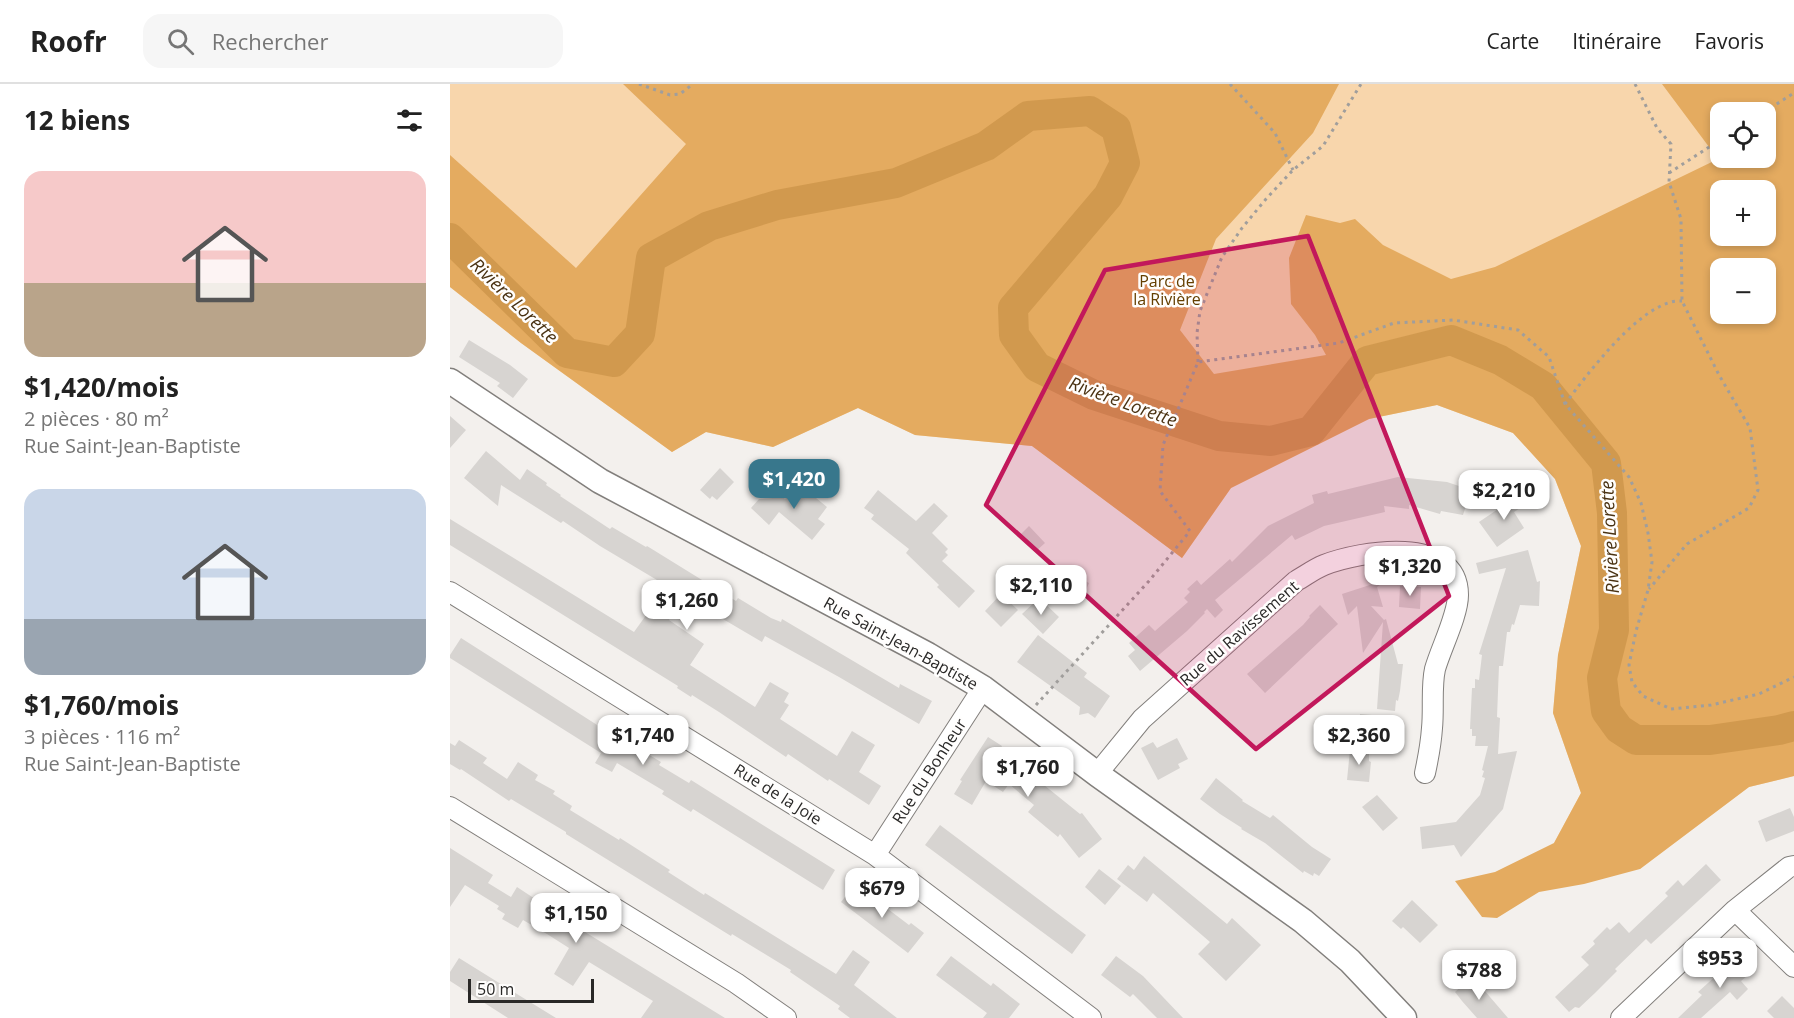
<!DOCTYPE html>
<html lang="fr">
<head>
<meta charset="utf-8">
<style>
	:root { --surface:#fff; --page:#f6f6f6; --text:#222; --muted:#767676; --line:#e0e0e0; --accent:#38778c }
	body { margin:0; font-family:"Open Sans",sans-serif; background:var(--page); color:var(--text); height:100vh; display:flex; flex-direction:column; font-size:22px; white-space:nowrap }
	* { box-sizing:border-box; margin:0 }
	p { font-size:20px; color:var(--muted) }
	.icon { flex:none; width:33px; height:33px; fill:none; stroke:currentColor; stroke-width:2; stroke-linecap:round; stroke-linejoin:round }
	.map { position:relative; flex:1; overflow:hidden }
	.drawer { display:flex; flex-direction:column; background:var(--surface); width:450px }
	.drawer>* { flex:none }
	.controls { position:absolute; left:1260px; top:18px; display:grid; gap:12px }
	.controls a { display:grid; place-items:center; width:66px; height:66px; border-radius:12px; background:var(--surface); box-shadow:0 3px 9px #0003; font-size:30px }
	.scale { position:absolute; left:18px; bottom:15px; width:126px; box-sizing:border-box; padding-left:6px; border:3px solid #292827; border-top:0; font-size:16px; line-height:21px; white-space:nowrap; color:#292827; -webkit-text-stroke:4px #fffefd; paint-order:stroke }
	.price { position:absolute; translate:-50% -51px; padding:0 14px; border-radius:12px; background:#fff; color:#222; font-size:20px; line-height:39px; filter:drop-shadow(0 2px 3px #0008) }
	.price::after { content:''; position:absolute; left:50%; top:36px; width:18px; height:14px; margin-left:-9px; background:inherit; clip-path:polygon(0 0,100% 0,50% 100%) }
	.price.selected { background:var(--accent); color:#fff }
	ul { padding:0; list-style:none }
	li { display:grid; align-content:center; gap:12px; height:318px; padding:0 24px }
	li span { display:grid; place-items:center; height:186px; border-radius:18px; color:#555 }
	li>.icon { margin-inline-start:auto }
	span .icon { width:108px; height:108px; fill:#fffc; stroke-width:1 }
	li b { font-size:26px }
	h2 { display:flex; justify-content:space-between; align-items:center; height:72px; padding:0 24px; font-size:26px }
	header { display:flex; align-items:center; gap:36px; box-sizing:border-box; height:84px; padding:0 30px; background:var(--surface); border-bottom:2px solid var(--line) }
	header strong { font-size:28px }
	nav { display:flex; gap:33px; margin-inline-start:auto; font-size:21px }
	.search { width:420px; height:54px; background:var(--page); display:flex; align-items:center; gap:15px; box-sizing:border-box; padding:0 21px; border-radius:18px; color:var(--muted); font-size:22px }
	main { display:flex; flex:1; min-height:0 }
	.map>svg:first-child { display:block }
	.green { fill:#f8d6ac; fill-rule:evenodd }
	.forest { fill:#e4ab60; fill-rule:evenodd }
	.lines { fill:none; stroke-linecap:round; stroke-linejoin:round }
	.river { stroke:#d1994e; stroke-width:30 }
	.building { fill:#d7d4d1 }
	.minor-casing { stroke:#827f7c; stroke-width:22 }
	.tertiary-casing { stroke:#827f7c; stroke-width:27 }
	.path { stroke:#a09e9c; stroke-width:3; stroke-dasharray:3 4.5; stroke-linecap:butt }
	.minor { stroke:#fff; stroke-width:20 }
	.tertiary { stroke:#fff; stroke-width:24 }
	.marked { fill:#c2185b; fill-opacity:0.2; stroke:#c2185b; stroke-width:4.5; stroke-linejoin:round }
	.labels { text-anchor:middle; stroke-width:5; stroke-linejoin:round; paint-order:stroke }
	.park-label { font-size:16px; fill:#643f00; stroke:#fffefd }
	.street-label { font-size:16px; fill:#292827; stroke:#fffefd }
	.water-label { font-size:18px; font-style:italic; fill:#4a3212; stroke:#fffefd }
</style>
</head>
<body>
<header>
<strong>Roofr</strong>
<div class="search"><svg class="icon" aria-label="search" viewBox="0 0 24 24"><circle cx="10" cy="10" r="6"/><path d="M15 15l6 6"/></svg>Rechercher</div>
<nav><a>Carte</a><a>Itinéraire</a><a>Favoris</a></nav>
</header>
<main>
<section class="drawer">
<h2>12 biens<svg class="icon" aria-label="filters" viewBox="0 0 24 24"><path d="M4 7h16M4 17h16"/><circle cx="9" cy="7" r="2"/><circle cx="15" cy="17" r="2"/></svg></h2>
<ul>
<li><span style="background:linear-gradient(#f6c9c9 60%,#b9a48a 0)"><svg class="icon" aria-label="home" viewBox="0 0 24 24"><path d="M3 11l9-7 9 7M6 9v11h12V9"/></svg></span><div><b>$1,420/mois</b><p>2 pièces · 80 m²</p><p>Rue Saint-Jean-Baptiste</p></div></li>
<li><span style="background:linear-gradient(#c9d6e8 70%,#9aa5b1 0)"><svg class="icon" aria-label="home" viewBox="0 0 24 24"><path d="M3 11l9-7 9 7M6 9v11h12V9"/></svg></span><div><b>$1,760/mois</b><p>3 pièces · 116 m²</p><p>Rue Saint-Jean-Baptiste</p></div></li>
</ul>
</section>
<div class="map">
<svg width="1344" height="934" viewBox="0 0 1344 934">
	<rect width="100%" height="100%" fill="#f3f0ed"/>
	<path class="green" d="M 0,0 L 1344,0 L 1344,692 L 1299,703 L 1190,785 L 1104,759 L 1131,709 L 1103,629 L 1108,571 L 1131,462 L 1105,395 L 1063,349 L 987,321 L 919,335 L 781,404 L 732,474 L 582,362 L 465,351 L 408,324 L 323,363 L 256,348 L 222,368 L 71,259 L 0,203 ZM 1270,28 L 1316,28 L 1316,74 L 1270,74 ZM 1270,106 L 1316,106 L 1316,152 L 1270,152 ZM 1270,184 L 1316,184 L 1316,230 L 1270,230 Z"/>
	<path class="forest" d="M 173,0 L 889,0 L 863,49 L 766,155 L 730,246 L 764,290 L 876,271 L 865,251 L 841,220 L 839,174 L 856,131 L 890,139 L 905,135 L 933,161 L 1001,195 L 1045,183 L 1268,75 L 1212,0 L 1344,0 L 1344,692 L 1299,703 L 1190,785 L 1134,800 L 1089,808 L 1047,834 L 1032,833 L 1005,797 L 1045,788 L 1104,759 L 1131,709 L 1103,629 L 1108,571 L 1131,462 L 1105,395 L 1063,349 L 987,321 L 919,335 L 781,404 L 732,474 L 582,362 L 465,351 L 408,324 L 323,363 L 256,348 L 222,368 L 71,259 L 0,203 L 0,71 L 126,184 L 236,60 ZM 1316,28 L 1316,74 L 1270,74 L 1270,28 ZM 1316,106 L 1316,152 L 1270,152 L 1270,106 ZM 1316,184 L 1316,230 L 1270,230 L 1270,184 Z"/>
	<g class="lines">
		<path class="river" d="M 0,154 L 117,269 L 164,278 L 190,250 L 201,174 L 259,142 L 327,121 L 446,99 L 536,62 L 578,32 L 640,27 L 666,44 L 675,79 L 658,112 L 563,224 L 564,251 L 587,283 L 644,311 L 769,352 L 821,357 L 861,347 L 917,277 L 1001,256 L 1050,276 L 1093,302 L 1156,379 L 1162,429 L 1164,546 L 1152,594 L 1156,627 L 1169,645 L 1186,656 L 1260,656 L 1329,646 L 1344,642"/>
	</g>
	<path class="building" d="M 19,256 L 60,281 L 78,295 L 63,314 L 47,302 L 50,299 L 9,273 Z
		M 0,332 L 16,346 L 0,364 Z
		M 36,367 L 70,396 L 77,385 L 97,399 L 96,401 L 111,411 L 110,412 L 160,445 L 162,443 L 196,463 L 197,462 L 286,517 L 288,514 L 321,534 L 331,538 L 332,535 L 449,604 L 450,600 L 482,617 L 469,640 L 389,593 L 315,552 L 312,558 L 244,518 L 242,520 L 232,514 L 219,536 L 254,560 L 240,581 L 305,623 L 320,598 L 339,609 L 334,618 L 339,621 L 330,635 L 387,672 L 402,647 L 425,661 L 409,688 L 431,702 L 419,721 L 379,695 L 378,697 L 338,670 L 336,673 L 269,628 L 242,611 L 241,613 L 227,604 L 228,602 L 0,461 L 0,435 L 184,548 L 217,502 L 150,462 L 113,437 L 111,439 L 51,401 L 48,422 L 14,394 Z
		M 270,384 L 284,398 L 267,416 L 262,412 L 260,415 L 250,406 Z
		M 948,393 L 997,398 L 1021,406 L 1013,431 L 991,427 L 990,430 L 959,421 L 959,425 L 934,422 L 935,428 L 874,442 L 845,456 L 842,451 L 765,516 L 773,526 L 765,534 L 757,525 L 754,528 L 755,529 L 737,547 L 690,587 L 678,572 L 685,566 L 679,559 L 699,541 L 705,547 L 738,518 L 734,514 L 740,508 L 737,505 L 747,496 L 751,501 L 780,475 L 782,478 L 818,442 L 864,419 L 862,411 L 877,407 L 878,410 Z
		M 349,400 L 377,423 L 368,435 L 375,440 L 362,456 L 329,428 L 319,441 L 301,424 L 309,415 L 323,414 L 328,408 L 335,415 Z
		M 428,406 L 466,437 L 484,419 L 498,432 L 482,449 L 498,465 L 495,468 L 498,471 L 492,477 L 525,507 L 509,524 L 487,503 L 489,501 L 456,469 L 459,465 L 421,435 L 424,431 L 414,424 Z
		M 1065,408 L 1075,421 L 1064,428 L 1074,444 L 1047,463 L 1029,438 L 1057,419 L 1054,415 Z
		M 579,442 L 595,459 L 585,468 L 569,452 Z
		M 1078,466 L 1087,498 L 1090,497 L 1089,522 L 1070,521 L 1064,541 L 1062,540 L 1060,548 L 1057,548 L 1053,582 L 1049,582 L 1047,633 L 1050,634 L 1048,670 L 1067,667 L 1053,725 L 1011,773 L 1004,761 L 972,765 L 970,743 L 1006,738 L 1030,711 L 1035,694 L 1032,693 L 1034,687 L 1032,686 L 1038,662 L 1025,662 L 1026,652 L 1022,652 L 1022,645 L 1020,645 L 1022,604 L 1025,604 L 1025,595 L 1029,596 L 1032,571 L 1029,570 L 1056,484 L 1029,490 L 1026,479 Z
		M 626,492 L 639,499 L 632,515 L 618,508 Z
		M 926,499 L 927,501 L 931,500 L 927,503 L 933,523 L 921,522 L 934,536 L 936,535 L 948,580 L 953,580 L 950,607 L 948,617 L 946,616 L 945,627 L 927,625 L 933,538 L 913,569 L 907,522 L 898,531 L 892,510 Z
		M 950,502 L 971,503 L 970,525 L 949,523 Z
		M 551,510 L 568,526 L 551,543 L 535,527 Z
		M 589,514 L 609,533 L 593,550 L 572,530 Z
		M 870,521 L 888,540 L 815,609 L 797,590 L 853,541 L 860,533 L 859,532 Z
		M 588,551 L 637,589 L 634,593 L 660,612 L 645,634 L 638,629 L 629,631 L 630,623 L 567,578 Z
		M 11,554 L 180,662 L 181,660 L 211,678 L 209,681 L 239,699 L 241,696 L 385,786 L 373,806 L 243,725 L 241,728 L 212,710 L 214,707 L 167,679 L 162,688 L 145,679 L 151,669 L 0,574 L 0,571 Z
		M 910,630 L 934,632 L 933,653 L 909,651 Z
		M 538,653 L 552,662 L 551,664 L 556,668 L 548,680 L 584,703 L 589,697 L 630,730 L 632,729 L 652,755 L 629,774 L 610,750 L 608,753 L 578,728 L 584,721 L 559,700 L 553,708 L 536,697 L 522,721 L 504,710 L 512,697 L 510,696 Z
		M 727,654 L 738,675 L 728,680 L 730,684 L 708,696 L 691,664 L 703,658 L 707,664 Z
		M 9,656 L 37,674 L 33,679 L 57,695 L 68,678 L 88,691 L 85,696 L 105,707 L 103,710 L 122,722 L 120,726 L 169,756 L 170,754 L 220,786 L 218,788 L 254,811 L 255,809 L 386,890 L 403,866 L 420,878 L 404,901 L 447,934 L 400,934 L 388,925 L 390,922 L 340,888 L 341,886 L 282,850 L 281,852 L 116,750 L 116,748 L 61,715 L 59,717 L 11,685 L 10,686 L 0,680 L 0,659 L 5,662 Z
		M 900,666 L 919,667 L 919,677 L 921,678 L 919,698 L 897,696 Z
		M 766,694 L 793,716 L 792,717 L 820,734 L 823,731 L 862,763 L 881,775 L 869,792 L 864,789 L 863,792 L 854,787 L 853,789 L 815,759 L 791,745 L 792,744 L 770,730 L 750,715 Z
		M 927,711 L 948,734 L 933,747 L 912,723 Z
		M 1340,724 L 1344,733 L 1344,747 L 1316,758 L 1308,737 Z
		M 490,741 L 636,851 L 622,870 L 475,761 Z
		M 0,764 L 43,791 L 38,799 L 61,813 L 67,803 L 135,848 L 275,934 L 191,934 L 203,917 L 139,878 L 123,902 L 104,890 L 119,864 L 97,850 L 73,836 L 68,844 L 52,835 L 55,830 L 47,825 L 49,822 L 15,801 L 0,823 Z
		M 694,772 L 777,840 L 782,834 L 811,861 L 776,897 L 748,870 L 760,858 L 703,809 L 697,818 L 667,795 L 678,781 L 684,786 Z
		M 1256,780 L 1271,796 L 1201,860 L 1196,855 L 1165,885 L 1167,887 L 1145,909 L 1129,924 L 1125,923 L 1119,928 L 1105,913 L 1139,881 L 1131,873 L 1145,860 L 1143,857 L 1157,843 L 1160,846 L 1169,838 L 1179,849 L 1218,812 L 1215,809 L 1228,796 L 1233,802 Z
		M 649,785 L 671,802 L 655,821 L 635,803 Z
		M 405,800 L 459,841 L 461,839 L 474,849 L 458,869 L 391,818 Z
		M 962,816 L 988,841 L 970,859 L 953,843 L 951,845 L 942,837 Z
		M 1289,871 L 1303,887 L 1291,897 L 1298,905 L 1287,916 L 1280,908 L 1251,934 L 1228,934 L 1252,911 L 1248,908 Z
		M 501,872 L 541,902 L 543,899 L 570,920 L 559,934 L 533,934 L 537,929 L 486,891 Z
		M 666,872 L 693,892 L 733,934 L 707,934 L 683,910 L 680,913 L 651,891 Z
		M 9,874 L 54,902 L 106,934 L 58,934 L 0,897 L 0,888 Z
		M 1022,892 L 1058,934 L 1027,934 L 1012,917 L 1005,908 Z
		M 1332,912 L 1344,924 L 1344,934 L 1324,934 L 1317,927 Z"/>
	<g class="lines">
		<defs>
			<path id="minor" d="M 0,508 L 425,771 L 641,934
				M 647,690 L 692,635 L 846,497 C 855,492 864,485 874,481 C 910,467 1008,450 1008,511 C 1008,531 991,564 985,585 C 981,603 984,625 982,644 C 981,659 978,675 975,689
				M 0,723 L 286,899 L 336,934
				M 425,771 L 533,604
				M 1285,826 L 1344,883
				M 1171,934 L 1285,826 L 1339,783 L 1344,782"/>
			<path id="tertiary" d="M 0,297 L 150,397 L 478,571 L 533,604 L 647,690 L 853,837 L 900,877 L 954,934"/>
		</defs>
		<use href="#minor" class="minor-casing"/>
		<use href="#tertiary" class="tertiary-casing"/>
		<path class="path" d="M 189,0 L 220,11 L 230,10 L 243,0
			M 780,0 L 825,49 L 843,86
			M 1185,0 L 1207,44 L 1221,60 L 1219,98 L 1231,135 L 1232,217 L 1269,291 L 1300,344 L 1308,406 L 1299,424 L 1237,460 L 1199,505
			M 1314,28 L 1344,9
			M 1219,89 L 1270,56
			M 748,278 L 747,249 L 750,227 L 772,173 L 792,144 L 816,115 L 843,86 L 873,62 L 911,0
			M 1115,320 C 1138,289 1182,231 1218,219 C 1223,217 1228,217 1232,217
			M 586,621 L 699,497 L 740,447 L 710,407 L 713,361 L 748,278 L 889,259 L 944,239 L 1003,236 L 1068,246 L 1099,273 L 1115,320 L 1179,393 L 1191,419 L 1198,449 L 1202,478 L 1198,506 L 1186,547 L 1179,581 L 1182,598 L 1193,612 L 1221,625 L 1261,621 L 1309,610 L 1344,593"/>
		<use href="#minor" class="minor"/>
		<use href="#tertiary" class="tertiary"/>
	</g>
	<path class="marked" d="M 858,152 L 999,512 L 806,665 L 536,421 L 655,186 Z"/>
	<g class="labels">
		<g class="park-label">
			<text x="717" y="203">Parc de<tspan x="717" dy="18">la Rivière</tspan></text>
		</g>
		<g class="street-label">
			<text transform="translate(789 549) rotate(-41)" y="6">Rue du Ravissement</text>
			<text transform="translate(451 559) rotate(29)" y="6">Rue Saint-Jean-Baptiste</text>
			<text transform="translate(479 687) rotate(-57)" y="6">Rue du Bonheur</text>
			<text transform="translate(328 710) rotate(32)" y="6">Rue de la Joie</text>
		</g>
		<g class="water-label">
			<text transform="translate(64 217) rotate(44)" y="6">Rivière Lorette</text>
			<text transform="translate(673 318) rotate(20)" y="6">Rivière Lorette</text>
			<text transform="translate(1160 453) rotate(-93)" y="6">Rivière Lorette</text>
		</g>
	</g>
</svg>
<div class="controls">
<a><svg class="icon" aria-label="locate" viewBox="0 0 24 24"><circle cx="12" cy="12" r="6"/><path d="M12 2v4M12 18v4M2 12h4M18 12h4"/></svg></a>
<a>+</a>
<a>−</a>
</div>
<div class="scale">50 m</div>
<b class="price selected" style="left:344px;top:426px">$1,420</b>
<b class="price" style="left:1054px;top:437px">$2,210</b>
<b class="price" style="left:960px;top:513px">$1,320</b>
<b class="price" style="left:591px;top:532px">$2,110</b>
<b class="price" style="left:237px;top:547px">$1,260</b>
<b class="price" style="left:193px;top:682px">$1,740</b>
<b class="price" style="left:909px;top:682px">$2,360</b>
<b class="price" style="left:578px;top:714px">$1,760</b>
<b class="price" style="left:432px;top:835px">$679</b>
<b class="price" style="left:126px;top:860px">$1,150</b>
<b class="price" style="left:1270px;top:905px">$953</b>
<b class="price" style="left:1029px;top:917px">$788</b>
</div>
</main>
</body>
</html>
